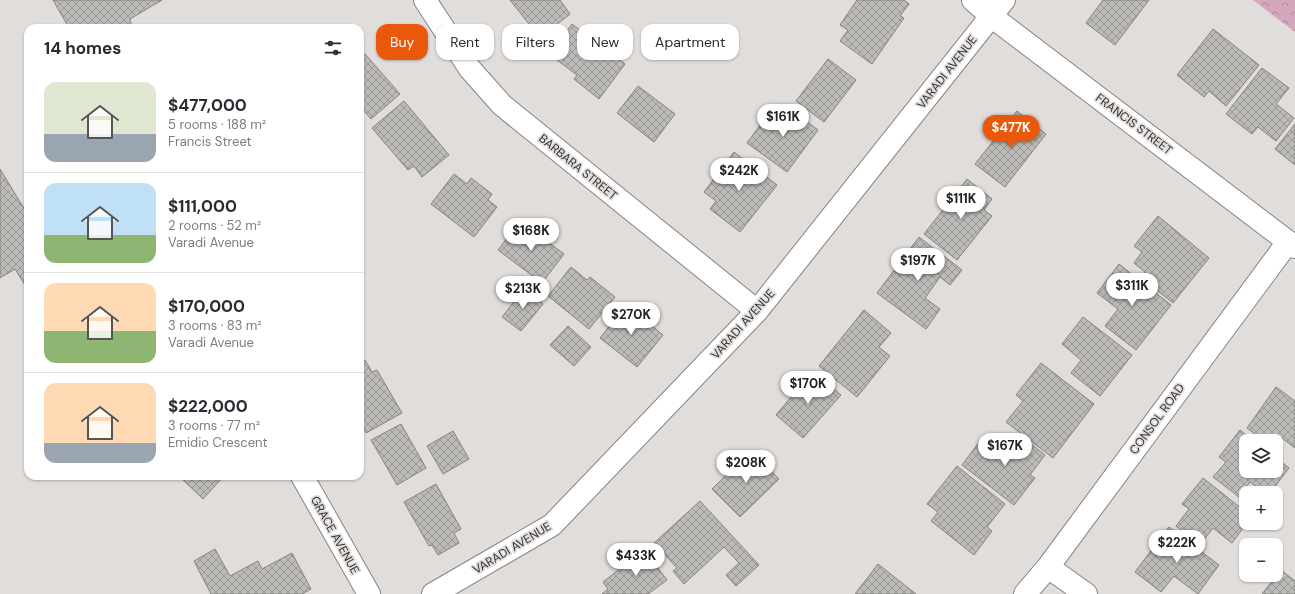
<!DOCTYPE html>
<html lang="en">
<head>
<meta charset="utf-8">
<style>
	:root { --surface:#fff; --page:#f2f2f3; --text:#2b2b33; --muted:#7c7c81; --line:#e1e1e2; --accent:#ea580c }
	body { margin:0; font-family:"DM Sans",sans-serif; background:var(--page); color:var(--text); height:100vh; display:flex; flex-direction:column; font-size:15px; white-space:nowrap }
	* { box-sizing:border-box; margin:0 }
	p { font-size:13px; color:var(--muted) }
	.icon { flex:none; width:22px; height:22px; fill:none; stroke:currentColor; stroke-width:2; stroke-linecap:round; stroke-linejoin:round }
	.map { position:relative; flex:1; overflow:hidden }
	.panel { position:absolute; left:24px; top:24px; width:340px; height:456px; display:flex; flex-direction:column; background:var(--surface); border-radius:12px; box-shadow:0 1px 3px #0004 }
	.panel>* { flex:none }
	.hud { position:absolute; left:376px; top:24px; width:380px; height:36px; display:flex; gap:8px }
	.tools { position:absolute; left:1239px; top:434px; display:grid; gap:8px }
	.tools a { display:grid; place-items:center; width:44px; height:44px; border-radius:8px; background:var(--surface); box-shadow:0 1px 3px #0004; font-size:20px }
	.price { position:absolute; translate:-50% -34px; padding:0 9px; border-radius:14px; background:#fff; color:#222; font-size:13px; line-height:26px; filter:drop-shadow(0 1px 2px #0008) }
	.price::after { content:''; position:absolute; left:50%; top:24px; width:12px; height:9px; margin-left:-6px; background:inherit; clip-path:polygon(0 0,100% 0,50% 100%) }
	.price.current { background:var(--accent); color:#fff }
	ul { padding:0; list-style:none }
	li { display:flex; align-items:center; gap:12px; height:100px; padding:0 20px }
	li+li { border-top:1px solid var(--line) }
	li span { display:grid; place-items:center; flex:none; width:112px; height:80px; border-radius:12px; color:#555 }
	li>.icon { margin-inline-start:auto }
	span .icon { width:48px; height:48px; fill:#fffc; stroke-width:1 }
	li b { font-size:17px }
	h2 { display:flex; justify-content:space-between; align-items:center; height:48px; padding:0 20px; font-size:17px }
	.pill { padding:0 14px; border-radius:12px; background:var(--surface); box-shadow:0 1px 3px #0004; font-size:14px; line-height:36px }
	.pill.current { background:var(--accent); color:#fff }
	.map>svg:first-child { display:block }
	.forest { fill:url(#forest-crowns) }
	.building { fill:url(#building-cross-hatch); stroke:#84837f }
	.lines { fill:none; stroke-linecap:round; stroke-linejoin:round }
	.street-casing { stroke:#868381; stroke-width:24 }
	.street { stroke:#fff; stroke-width:22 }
	.labels { text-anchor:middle; stroke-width:3.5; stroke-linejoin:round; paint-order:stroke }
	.street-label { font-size:12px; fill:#31302f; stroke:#e1dddb }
</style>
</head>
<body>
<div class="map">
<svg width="1295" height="594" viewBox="0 0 1295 594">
	<defs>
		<pattern id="forest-crowns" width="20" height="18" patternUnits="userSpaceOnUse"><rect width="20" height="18" fill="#d4a7bc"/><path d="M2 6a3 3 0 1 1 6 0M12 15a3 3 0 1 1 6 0" fill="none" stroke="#ad8899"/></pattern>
		<pattern id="building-cross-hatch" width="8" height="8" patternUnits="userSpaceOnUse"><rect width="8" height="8" fill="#bdbbb8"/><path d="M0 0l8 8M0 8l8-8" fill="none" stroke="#9a9896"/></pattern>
	</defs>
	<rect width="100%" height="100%" fill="#e1dddb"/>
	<path class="forest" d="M 1253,0 L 1295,0 L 1295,32 Z"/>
	<path class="building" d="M 53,0 L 162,0 L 130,19 L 132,28 L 69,28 Z
		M 510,0 L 560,0 L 570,14 L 540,38 Z
		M 857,0 L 904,0 L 909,4 L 900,16 L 904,18 L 872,64 L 840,41 L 848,30 L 840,25 Z
		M 1103,0 L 1149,0 L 1115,45 L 1086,23 Z
		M 572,24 L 625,64 L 599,99 L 574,79 L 577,75 L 549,54 Z
		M 1213,29 L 1259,65 L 1226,106 L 1209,91 L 1204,97 L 1177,75 Z
		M 365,54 L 400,94 L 371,119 L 360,106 L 360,58 Z
		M 828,59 L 856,80 L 824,122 L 796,101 Z
		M 1262,68 L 1289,88 L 1276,104 L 1294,118 L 1276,141 L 1258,127 L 1252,134 L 1226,114 Z
		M 638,86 L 675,114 L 654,142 L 617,113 Z
		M 404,101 L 449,155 L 422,177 L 414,166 L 408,170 L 372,128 Z
		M 786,106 L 818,130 L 787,172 L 747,143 L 766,117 L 774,123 Z
		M 1017,111 L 1046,134 L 1005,187 L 975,164 Z
		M 1295,124 L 1295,165 L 1275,149 Z
		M 734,152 L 777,185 L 740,232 L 710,209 L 716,201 L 704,192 Z
		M 0,169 L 28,215 L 28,290 L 15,269 L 0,278 Z
		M 454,174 L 467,184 L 471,178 L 492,194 L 488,200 L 497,207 L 474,237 L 431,204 Z
		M 967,179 L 992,199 L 984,210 L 992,216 L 957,260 L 924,234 Z
		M 1158,216 L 1209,258 L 1173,303 L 1140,277 L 1145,272 L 1134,263 L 1142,252 L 1134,246 Z
		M 520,221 L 564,254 L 542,283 L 498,250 Z
		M 919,237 L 962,270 L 950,285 L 940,277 L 925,298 L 940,309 L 926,329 L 877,293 Z
		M 1119,264 L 1171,305 L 1136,350 L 1105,326 L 1118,309 L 1097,293 Z
		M 571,267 L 587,280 L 590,277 L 615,297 L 589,329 L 548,296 Z
		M 524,289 L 543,304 L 521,331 L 502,317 Z
		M 626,305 L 663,335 L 637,367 L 600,338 Z
		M 864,310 L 891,333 L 879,347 L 890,356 L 857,397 L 819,366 Z
		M 1083,317 L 1132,355 L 1100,396 L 1071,373 L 1081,360 L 1062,344 Z
		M 568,326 L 591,347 L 574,366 L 550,345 Z
		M 365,360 L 372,372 L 377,370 L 402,413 L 366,433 L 360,422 L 360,363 Z
		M 1041,363 L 1094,404 L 1053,458 L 1006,422 L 1023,401 L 1016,395 Z
		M 813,371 L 841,395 L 803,438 L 776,415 Z
		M 1276,387 L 1295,401 L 1295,448 L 1278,435 L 1273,441 L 1264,441 L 1247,428 Z
		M 401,424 L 426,468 L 397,485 L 371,440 Z
		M 1240,430 L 1254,441 L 1246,441 L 1246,471 L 1276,471 L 1276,458 L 1289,468 L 1270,493 L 1265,493 L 1250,482 L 1239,497 L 1213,477 L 1226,462 L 1219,457 Z
		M 453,431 L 469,459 L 443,474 L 427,446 Z
		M 1021,436 L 1045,455 L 1030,475 L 1035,478 L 1014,505 L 962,465 L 983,437 L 1006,455 Z
		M 751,451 L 779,479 L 740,517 L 712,489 Z
		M 957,466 L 1005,504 L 987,527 L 992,531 L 974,555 L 931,521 L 938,512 L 927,504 Z
		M 179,476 L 224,476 L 203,499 Z
		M 1203,478 L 1246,512 L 1247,523 L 1232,543 L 1213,528 L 1200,545 L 1176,526 L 1189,509 L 1182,504 Z
		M 436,484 L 461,529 L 454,533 L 459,543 L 438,555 L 432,545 L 429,546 L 404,502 Z
		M 700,501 L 759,565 L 736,586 L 726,575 L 739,563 L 724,547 L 684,584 L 673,571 L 677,568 L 654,543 Z
		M 1169,527 L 1219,565 L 1198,594 L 1174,576 L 1161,592 L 1135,572 Z
		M 215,549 L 230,576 L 258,561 L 262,569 L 292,553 L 311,589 L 302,594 L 211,594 L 194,561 Z
		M 644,550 L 667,580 L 648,594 L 602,594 L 608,589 L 603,582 Z
		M 878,564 L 916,594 L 855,594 Z
		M 1281,570 L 1295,581 L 1295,594 L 1262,594 Z"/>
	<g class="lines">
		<defs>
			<path id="street" d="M 425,0 L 470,69 L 502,105 L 757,311
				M 973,0 L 991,16 L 1295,247
				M 302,476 L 369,594
				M 1048,567 L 1086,594
				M 433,594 L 552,525 L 757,311 L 1004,0
				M 1025,594 L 1048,567 L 1288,242"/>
		</defs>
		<use href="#street" class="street-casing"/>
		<use href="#street" class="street"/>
	</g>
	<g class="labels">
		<g class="street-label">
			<text transform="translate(947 72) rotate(-52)" y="4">VARADI AVENUE</text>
			<text transform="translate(1134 124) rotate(37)" y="4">FRANCIS STREET</text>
			<text transform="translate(578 167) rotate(39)" y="4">BARBARA STREET</text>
			<text transform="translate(743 324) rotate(-48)" y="4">VARADI AVENUE</text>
			<text transform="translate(1157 419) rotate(-54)" y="4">CONSOL ROAD</text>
			<text transform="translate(335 535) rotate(61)" y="4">GRACE AVENUE</text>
			<text transform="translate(512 548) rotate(-31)" y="4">VARADI AVENUE</text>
		</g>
	</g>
</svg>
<div class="tools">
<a><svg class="icon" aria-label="layers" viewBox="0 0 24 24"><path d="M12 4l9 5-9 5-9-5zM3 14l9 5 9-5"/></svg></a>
<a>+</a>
<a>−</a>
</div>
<b class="price" style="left:783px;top:138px">$161K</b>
<b class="price current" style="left:1011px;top:149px">$477K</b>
<b class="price" style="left:739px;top:192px">$242K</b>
<b class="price" style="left:961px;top:220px">$111K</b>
<b class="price" style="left:531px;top:252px">$168K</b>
<b class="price" style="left:918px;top:282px">$197K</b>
<b class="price" style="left:1132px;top:307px">$311K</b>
<b class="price" style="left:523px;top:310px">$213K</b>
<b class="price" style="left:631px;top:336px">$270K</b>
<b class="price" style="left:808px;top:405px">$170K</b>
<b class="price" style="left:1005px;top:467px">$167K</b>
<b class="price" style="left:746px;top:484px">$208K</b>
<b class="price" style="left:1177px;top:564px">$222K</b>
<b class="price" style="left:636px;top:577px">$433K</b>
<div class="hud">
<a class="pill current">Buy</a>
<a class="pill">Rent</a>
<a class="pill">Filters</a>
<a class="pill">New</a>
<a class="pill">Apartment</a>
</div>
<section class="panel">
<h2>14 homes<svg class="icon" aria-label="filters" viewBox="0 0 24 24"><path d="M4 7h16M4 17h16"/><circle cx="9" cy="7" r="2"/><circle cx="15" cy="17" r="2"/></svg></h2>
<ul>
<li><span style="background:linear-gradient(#dfe7d0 65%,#9aa5b1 0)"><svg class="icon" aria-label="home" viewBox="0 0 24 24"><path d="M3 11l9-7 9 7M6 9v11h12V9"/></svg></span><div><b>$477,000</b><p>5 rooms · 188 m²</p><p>Francis Street</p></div></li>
<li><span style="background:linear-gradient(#bfe0f5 65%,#8fb573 0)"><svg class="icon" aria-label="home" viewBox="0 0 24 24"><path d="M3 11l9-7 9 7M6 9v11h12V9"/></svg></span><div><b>$111,000</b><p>2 rooms · 52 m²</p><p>Varadi Avenue</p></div></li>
<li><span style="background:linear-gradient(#ffd9b3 60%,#8fb573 0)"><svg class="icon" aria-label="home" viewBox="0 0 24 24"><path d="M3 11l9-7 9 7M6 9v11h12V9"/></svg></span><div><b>$170,000</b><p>3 rooms · 83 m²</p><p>Varadi Avenue</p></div></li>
<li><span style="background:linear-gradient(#ffd9b3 75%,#9aa5b1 0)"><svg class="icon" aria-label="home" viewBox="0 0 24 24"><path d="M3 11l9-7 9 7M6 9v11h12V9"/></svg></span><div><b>$222,000</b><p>3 rooms · 77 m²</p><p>Emidio Crescent</p></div></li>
</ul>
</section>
</div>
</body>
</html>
